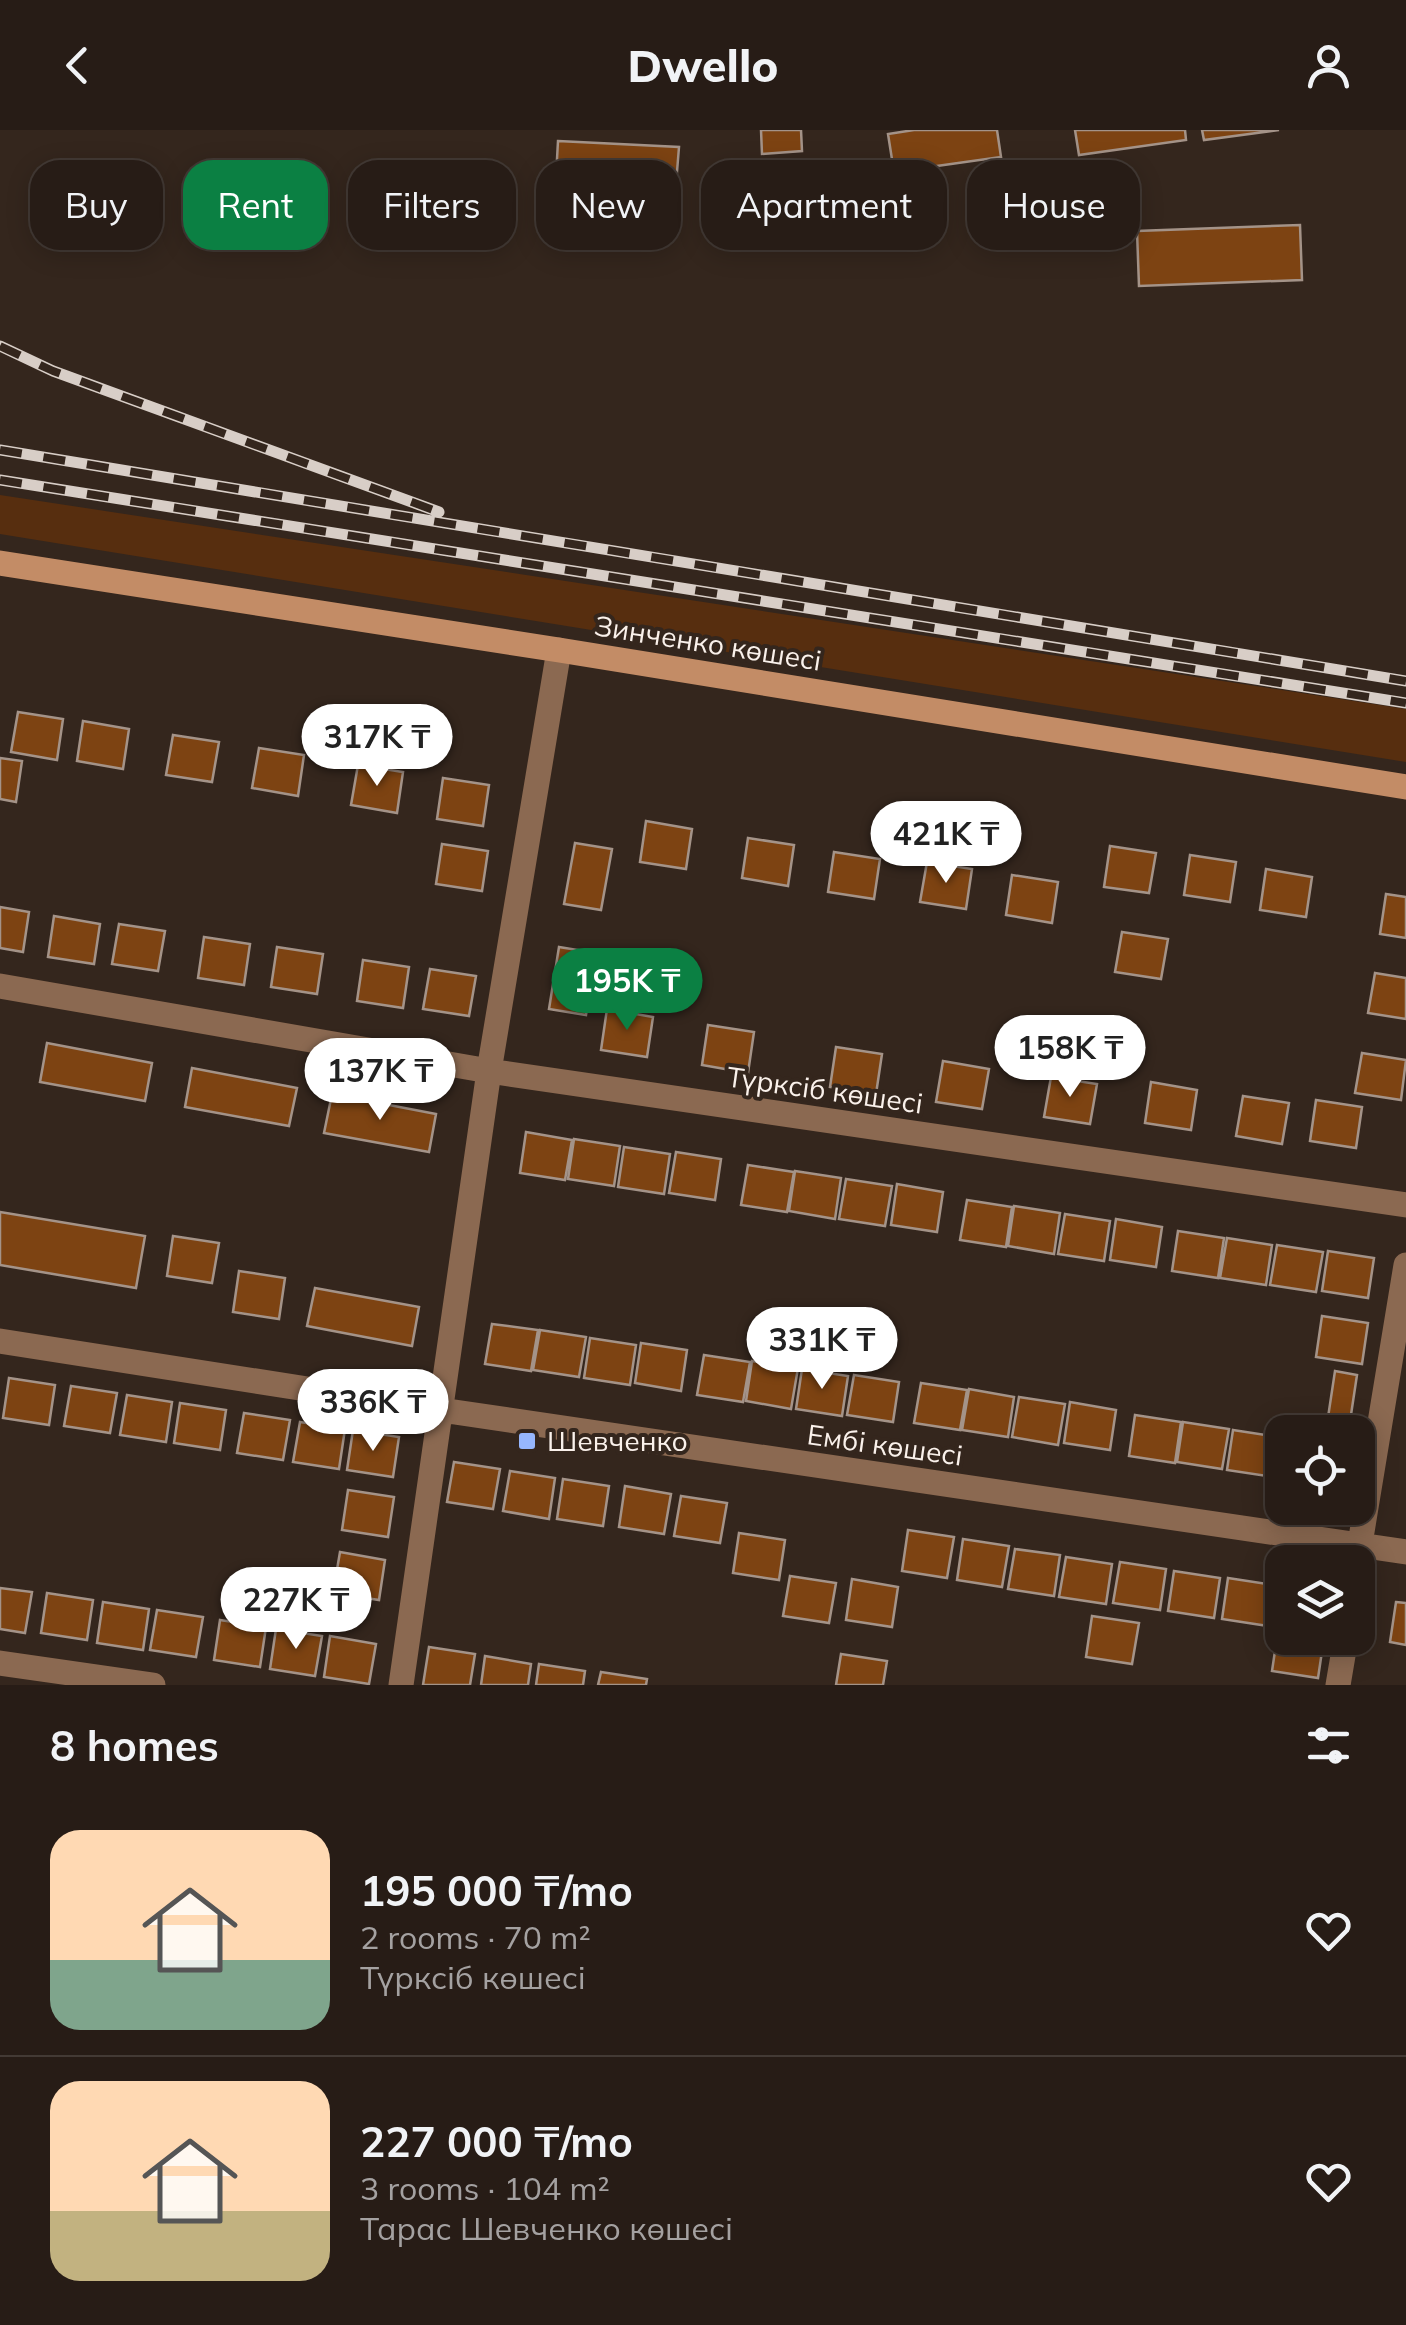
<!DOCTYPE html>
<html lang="en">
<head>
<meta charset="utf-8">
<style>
	:root { --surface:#271c16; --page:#332923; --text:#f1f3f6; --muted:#a4a1a1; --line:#433a35; --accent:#0b8043 }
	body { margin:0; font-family:Mulish,sans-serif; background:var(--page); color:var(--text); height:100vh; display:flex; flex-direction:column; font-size:38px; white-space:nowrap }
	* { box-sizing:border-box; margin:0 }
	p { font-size:32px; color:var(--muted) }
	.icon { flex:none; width:55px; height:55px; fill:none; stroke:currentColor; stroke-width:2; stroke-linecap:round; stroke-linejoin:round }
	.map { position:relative; height:1555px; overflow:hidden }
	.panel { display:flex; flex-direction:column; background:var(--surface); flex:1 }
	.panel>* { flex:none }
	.hud { position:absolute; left:30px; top:30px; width:1348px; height:90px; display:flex; gap:20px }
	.buttons { position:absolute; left:1265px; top:1285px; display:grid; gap:20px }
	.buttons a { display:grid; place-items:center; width:110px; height:110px; border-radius:20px; background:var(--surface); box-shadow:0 5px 25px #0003,0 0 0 2px var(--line); font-size:50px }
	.price { position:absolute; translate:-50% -85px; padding:0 22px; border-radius:35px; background:#fff; color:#222; font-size:32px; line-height:65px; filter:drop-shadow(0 2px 5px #0008) }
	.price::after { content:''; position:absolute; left:50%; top:60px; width:30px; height:22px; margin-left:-15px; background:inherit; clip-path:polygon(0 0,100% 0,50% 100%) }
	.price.on { background:var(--accent); color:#fff }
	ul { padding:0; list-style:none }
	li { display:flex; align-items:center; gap:30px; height:250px; padding:0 50px }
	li+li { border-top:2px solid var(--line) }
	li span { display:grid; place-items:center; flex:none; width:280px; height:200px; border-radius:30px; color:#555 }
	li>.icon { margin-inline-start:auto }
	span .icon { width:120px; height:120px; fill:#fffc; stroke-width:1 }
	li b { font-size:42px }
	h2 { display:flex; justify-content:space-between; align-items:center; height:120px; padding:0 50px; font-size:42px }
	.pill { padding:0 35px; border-radius:30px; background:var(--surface); box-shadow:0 5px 25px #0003,0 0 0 2px var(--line); font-size:35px; line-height:90px }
	.pill.on { background:var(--accent); color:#fff }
	header { display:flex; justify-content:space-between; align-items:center; height:130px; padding:0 50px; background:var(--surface); font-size:45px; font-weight:800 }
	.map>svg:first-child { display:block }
	.green { fill:#572e0f }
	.building { fill:#7d4312; stroke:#a49388; stroke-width:2.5 }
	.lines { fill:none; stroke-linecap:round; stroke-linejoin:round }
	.minor { stroke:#8b6951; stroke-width:25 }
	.secondary { stroke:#c38c66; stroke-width:25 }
	.rail-casing { stroke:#d8cec7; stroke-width:11 }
	.rail { stroke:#34261d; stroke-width:8; stroke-dasharray:22; stroke-linecap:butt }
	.poi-dot { fill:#96b6fd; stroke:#34261d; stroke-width:4 }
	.labels { text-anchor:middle; stroke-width:8; stroke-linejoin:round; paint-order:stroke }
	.street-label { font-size:28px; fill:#faf1eb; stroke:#34261d }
	.poi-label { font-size:28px; fill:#faf1eb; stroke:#34261d; text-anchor:start }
</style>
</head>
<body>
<header><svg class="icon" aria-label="back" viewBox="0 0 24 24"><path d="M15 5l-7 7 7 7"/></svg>Dwello<svg class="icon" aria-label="person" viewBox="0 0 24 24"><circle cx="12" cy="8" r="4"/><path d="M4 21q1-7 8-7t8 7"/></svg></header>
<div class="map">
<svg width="1406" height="1555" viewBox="0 0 1406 1555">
	<rect width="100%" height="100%" fill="#34261d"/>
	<path class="green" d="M 0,365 L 1406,579 L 1406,632 L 0,404 Z"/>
	<path class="building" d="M 761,0 L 801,0 L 802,21 L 762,24 Z
		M 914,0 L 997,0 L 1001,27 L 894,42 L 888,4 Z
		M 1075,0 L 1185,0 L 1186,10 L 1079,25 Z
		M 1202,0 L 1279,0 L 1204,10 Z
		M 558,11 L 679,17 L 676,54 L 556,47 Z
		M 786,30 L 791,113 L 751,116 L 746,33 Z
		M 1300,95 L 1302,150 L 1139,156 L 1137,101 Z
		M 18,582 L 63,589 L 57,630 L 11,622 Z
		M 83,591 L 129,599 L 123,639 L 77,631 Z
		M 173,605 L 219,612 L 212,652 L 166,645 Z
		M 259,618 L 304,625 L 298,666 L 252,658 Z
		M 0,628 L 22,631 L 16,672 L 0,669 Z
		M 358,635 L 403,642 L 397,683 L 351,675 Z
		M 443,648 L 489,655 L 483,696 L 437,689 Z
		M 646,691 L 692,699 L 686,739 L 640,732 Z
		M 748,708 L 794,715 L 788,756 L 742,748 Z
		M 575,713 L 612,719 L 601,780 L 564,774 Z
		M 442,714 L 488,721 L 482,761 L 436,754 Z
		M 1110,716 L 1156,723 L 1149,763 L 1104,757 Z
		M 834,722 L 880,729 L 874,769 L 828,762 Z
		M 1190,725 L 1236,732 L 1230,772 L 1184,765 Z
		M 927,732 L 972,739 L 966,779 L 920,772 Z
		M 1266,739 L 1312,747 L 1306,787 L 1260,780 Z
		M 1012,745 L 1058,752 L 1052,793 L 1006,785 Z
		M 1386,764 L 1406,767 L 1406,808 L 1380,804 Z
		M 0,777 L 29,782 L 23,822 L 0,818 Z
		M 54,786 L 100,794 L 94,834 L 48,827 Z
		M 119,794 L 165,801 L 158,841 L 112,834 Z
		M 1122,802 L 1168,809 L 1161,849 L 1115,842 Z
		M 204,807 L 250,814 L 244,855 L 198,848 Z
		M 277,817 L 323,824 L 317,864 L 271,857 Z
		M 559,817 L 596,823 L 586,885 L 549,879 Z
		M 363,830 L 409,837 L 403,878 L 357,871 Z
		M 430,839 L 476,846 L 469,886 L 423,879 Z
		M 1375,843 L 1406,848 L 1406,889 L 1368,883 Z
		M 607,879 L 653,887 L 647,927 L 601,920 Z
		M 708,895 L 754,902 L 748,943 L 702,935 Z
		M 47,913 L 152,933 L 145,971 L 40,952 Z
		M 836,917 L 882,924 L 876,964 L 830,957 Z
		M 1362,923 L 1406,930 L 1401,970 L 1355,963 Z
		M 943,931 L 989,939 L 982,979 L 936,972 Z
		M 192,938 L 297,958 L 289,996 L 185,977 Z
		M 1051,947 L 1097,954 L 1090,994 L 1044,987 Z
		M 1151,952 L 1197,960 L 1191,1000 L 1145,993 Z
		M 332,964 L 436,984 L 429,1022 L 324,1003 Z
		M 1243,966 L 1289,973 L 1282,1014 L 1236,1006 Z
		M 1316,970 L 1362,977 L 1356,1018 L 1310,1011 Z
		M 526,1002 L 572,1010 L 565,1050 L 520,1043 Z
		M 574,1009 L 620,1016 L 614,1056 L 568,1049 Z
		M 624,1017 L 670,1024 L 664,1064 L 618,1057 Z
		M 676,1022 L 721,1029 L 715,1070 L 669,1063 Z
		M 748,1035 L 794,1042 L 787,1082 L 741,1075 Z
		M 795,1041 L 841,1048 L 835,1089 L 789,1081 Z
		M 846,1049 L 892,1056 L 885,1096 L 839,1089 Z
		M 897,1054 L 943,1062 L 937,1102 L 891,1095 Z
		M 967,1070 L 1012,1077 L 1006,1117 L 960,1110 Z
		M 1014,1076 L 1060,1083 L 1054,1124 L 1008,1116 Z
		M 0,1082 L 145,1106 L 136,1158 L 0,1135 Z
		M 1065,1084 L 1110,1091 L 1104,1131 L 1058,1124 Z
		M 1116,1089 L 1162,1097 L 1156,1137 L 1110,1130 Z
		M 1178,1101 L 1224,1108 L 1218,1148 L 1172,1141 Z
		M 173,1106 L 219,1113 L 212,1153 L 167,1146 Z
		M 1227,1108 L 1272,1115 L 1266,1155 L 1220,1148 Z
		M 1277,1115 L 1323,1122 L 1316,1162 L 1270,1155 Z
		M 1328,1121 L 1374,1128 L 1368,1168 L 1322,1161 Z
		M 239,1141 L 285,1148 L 279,1189 L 233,1182 Z
		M 315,1158 L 419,1177 L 412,1216 L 307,1196 Z
		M 1322,1186 L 1368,1193 L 1362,1234 L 1316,1227 Z
		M 492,1194 L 538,1200 L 531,1241 L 485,1234 Z
		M 540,1200 L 586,1207 L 579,1247 L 533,1240 Z
		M 590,1208 L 636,1215 L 630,1255 L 584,1248 Z
		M 641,1213 L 687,1220 L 681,1261 L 635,1253 Z
		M 704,1225 L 750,1232 L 743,1272 L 697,1265 Z
		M 752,1231 L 798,1238 L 791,1279 L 746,1271 Z
		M 802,1239 L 848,1246 L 842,1286 L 796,1279 Z
		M 1335,1241 L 1357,1245 L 1349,1298 L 1327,1294 Z
		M 854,1245 L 899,1252 L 893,1292 L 847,1285 Z
		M 9,1248 L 55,1255 L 49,1295 L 3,1288 Z
		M 921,1253 L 967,1260 L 960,1300 L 914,1293 Z
		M 71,1256 L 117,1263 L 110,1303 L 64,1296 Z
		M 969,1259 L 1014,1267 L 1008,1307 L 962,1300 Z
		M 127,1265 L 172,1272 L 166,1312 L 120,1305 Z
		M 1019,1267 L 1065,1274 L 1058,1315 L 1012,1307 Z
		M 1070,1272 L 1116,1280 L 1110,1320 L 1064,1313 Z
		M 180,1273 L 226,1280 L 220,1320 L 174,1313 Z
		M 244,1283 L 290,1290 L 283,1330 L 237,1323 Z
		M 1135,1285 L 1181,1292 L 1175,1333 L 1129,1326 Z
		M 300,1292 L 345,1299 L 339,1339 L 293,1332 Z
		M 1183,1292 L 1229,1299 L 1222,1339 L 1177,1332 Z
		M 353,1300 L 399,1307 L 393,1347 L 347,1340 Z
		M 1233,1300 L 1279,1307 L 1273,1347 L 1227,1340 Z
		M 454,1332 L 500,1339 L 493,1379 L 447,1372 Z
		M 510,1341 L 555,1348 L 549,1389 L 503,1381 Z
		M 563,1349 L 609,1356 L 603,1396 L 557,1389 Z
		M 625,1356 L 671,1364 L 664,1404 L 619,1397 Z
		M 348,1360 L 394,1367 L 388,1407 L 342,1400 Z
		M 681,1366 L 727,1373 L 720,1413 L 674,1406 Z
		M 908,1400 L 954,1407 L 947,1448 L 902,1441 Z
		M 739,1403 L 785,1410 L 779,1450 L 733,1443 Z
		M 963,1409 L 1009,1416 L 1002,1457 L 957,1450 Z
		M 1015,1419 L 1060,1425 L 1054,1466 L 1008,1459 Z
		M 340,1422 L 385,1430 L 379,1470 L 333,1463 Z
		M 1066,1427 L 1112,1434 L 1106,1474 L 1059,1467 Z
		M 1120,1432 L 1166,1439 L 1160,1480 L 1113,1473 Z
		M 1174,1441 L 1220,1448 L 1214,1488 L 1168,1481 Z
		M 790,1446 L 836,1453 L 829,1493 L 783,1486 Z
		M 1228,1448 L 1274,1455 L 1268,1496 L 1222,1489 Z
		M 852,1449 L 898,1457 L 892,1497 L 846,1490 Z
		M 0,1458 L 32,1462 L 25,1503 L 0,1499 Z
		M 47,1463 L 93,1470 L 87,1510 L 41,1503 Z
		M 103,1472 L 149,1479 L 143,1520 L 97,1513 Z
		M 1396,1472 L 1406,1473 L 1406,1515 L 1390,1512 Z
		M 157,1480 L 203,1487 L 196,1527 L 150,1520 Z
		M 1092,1486 L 1139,1493 L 1132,1534 L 1086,1527 Z
		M 220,1490 L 266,1497 L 260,1537 L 214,1530 Z
		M 276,1499 L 322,1506 L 315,1546 L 270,1539 Z
		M 1278,1501 L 1282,1501 L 1282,1508 L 1324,1508 L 1318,1548 L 1272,1541 Z
		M 330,1506 L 376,1514 L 369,1554 L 324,1547 Z
		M 429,1517 L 475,1524 L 470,1555 L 423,1555 Z
		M 841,1524 L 887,1531 L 883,1555 L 836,1555 Z
		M 485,1526 L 531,1534 L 528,1555 L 481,1555 Z
		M 539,1534 L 585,1541 L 583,1555 L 536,1555 Z
		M 601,1542 L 647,1549 L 646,1555 L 598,1555 Z"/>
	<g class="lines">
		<path class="minor" d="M 0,856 L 489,941 L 1406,1075
			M 0,1211 L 441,1280 L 1406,1422
			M 1357,1432 L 1406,1135
			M 0,1533 L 153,1555
			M 401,1555 L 489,941 L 559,520
			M 1338,1555 L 1346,1508"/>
		<path class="secondary" d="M 0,433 L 559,520 L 1406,657"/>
		<defs>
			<path id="rail" d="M 0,216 L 53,241 L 439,382
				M 0,320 L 1406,551
				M 0,350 L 1406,573"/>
		</defs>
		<use href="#rail" class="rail-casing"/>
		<use href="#rail" class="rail"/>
	</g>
	<rect class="poi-dot" x="517" y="1301" width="20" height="20" rx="5"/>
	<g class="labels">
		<g class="street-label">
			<text transform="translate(708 513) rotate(9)" y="10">Зинченко көшесі</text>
			<text transform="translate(825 960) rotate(8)" y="10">Түрксіб көшесі</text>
			<text transform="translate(885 1315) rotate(8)" y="10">Ембі көшесі</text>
		</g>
		<g class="poi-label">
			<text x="547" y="1321">Шевченко</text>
		</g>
	</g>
</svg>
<div class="buttons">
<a><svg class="icon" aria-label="locate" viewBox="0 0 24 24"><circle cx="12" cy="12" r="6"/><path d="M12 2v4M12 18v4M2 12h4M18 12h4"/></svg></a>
<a><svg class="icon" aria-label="layers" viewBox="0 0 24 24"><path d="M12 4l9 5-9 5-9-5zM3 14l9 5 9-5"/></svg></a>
</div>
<b class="price" style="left:377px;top:659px">317K ₸</b>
<b class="price" style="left:946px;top:756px">421K ₸</b>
<b class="price on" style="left:627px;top:903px">195K ₸</b>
<b class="price" style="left:1070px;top:970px">158K ₸</b>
<b class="price" style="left:380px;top:993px">137K ₸</b>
<b class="price" style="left:822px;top:1262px">331K ₸</b>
<b class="price" style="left:373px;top:1324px">336K ₸</b>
<b class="price" style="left:296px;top:1522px">227K ₸</b>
<div class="hud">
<a class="pill">Buy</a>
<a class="pill on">Rent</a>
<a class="pill">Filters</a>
<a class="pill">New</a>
<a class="pill">Apartment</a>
<a class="pill">House</a>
</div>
</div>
<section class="panel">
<h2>8 homes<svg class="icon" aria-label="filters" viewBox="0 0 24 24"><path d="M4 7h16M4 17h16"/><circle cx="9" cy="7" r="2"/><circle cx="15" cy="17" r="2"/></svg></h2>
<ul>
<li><span style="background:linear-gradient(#ffd9b3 65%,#7fa58c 0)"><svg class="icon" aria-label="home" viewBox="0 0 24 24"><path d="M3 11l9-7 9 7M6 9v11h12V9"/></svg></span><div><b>195 000 ₸/mo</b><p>2 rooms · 70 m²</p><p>Түрксіб көшесі</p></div><svg class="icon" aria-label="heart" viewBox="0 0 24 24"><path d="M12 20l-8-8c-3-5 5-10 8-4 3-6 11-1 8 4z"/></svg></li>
<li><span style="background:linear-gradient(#ffd9b3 65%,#c2b280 0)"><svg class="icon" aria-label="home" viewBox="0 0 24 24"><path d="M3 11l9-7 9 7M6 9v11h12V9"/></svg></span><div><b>227 000 ₸/mo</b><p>3 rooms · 104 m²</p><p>Тарас Шевченко көшесі</p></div><svg class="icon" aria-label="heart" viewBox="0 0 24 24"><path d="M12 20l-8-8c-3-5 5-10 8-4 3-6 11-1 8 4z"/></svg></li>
</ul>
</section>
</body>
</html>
